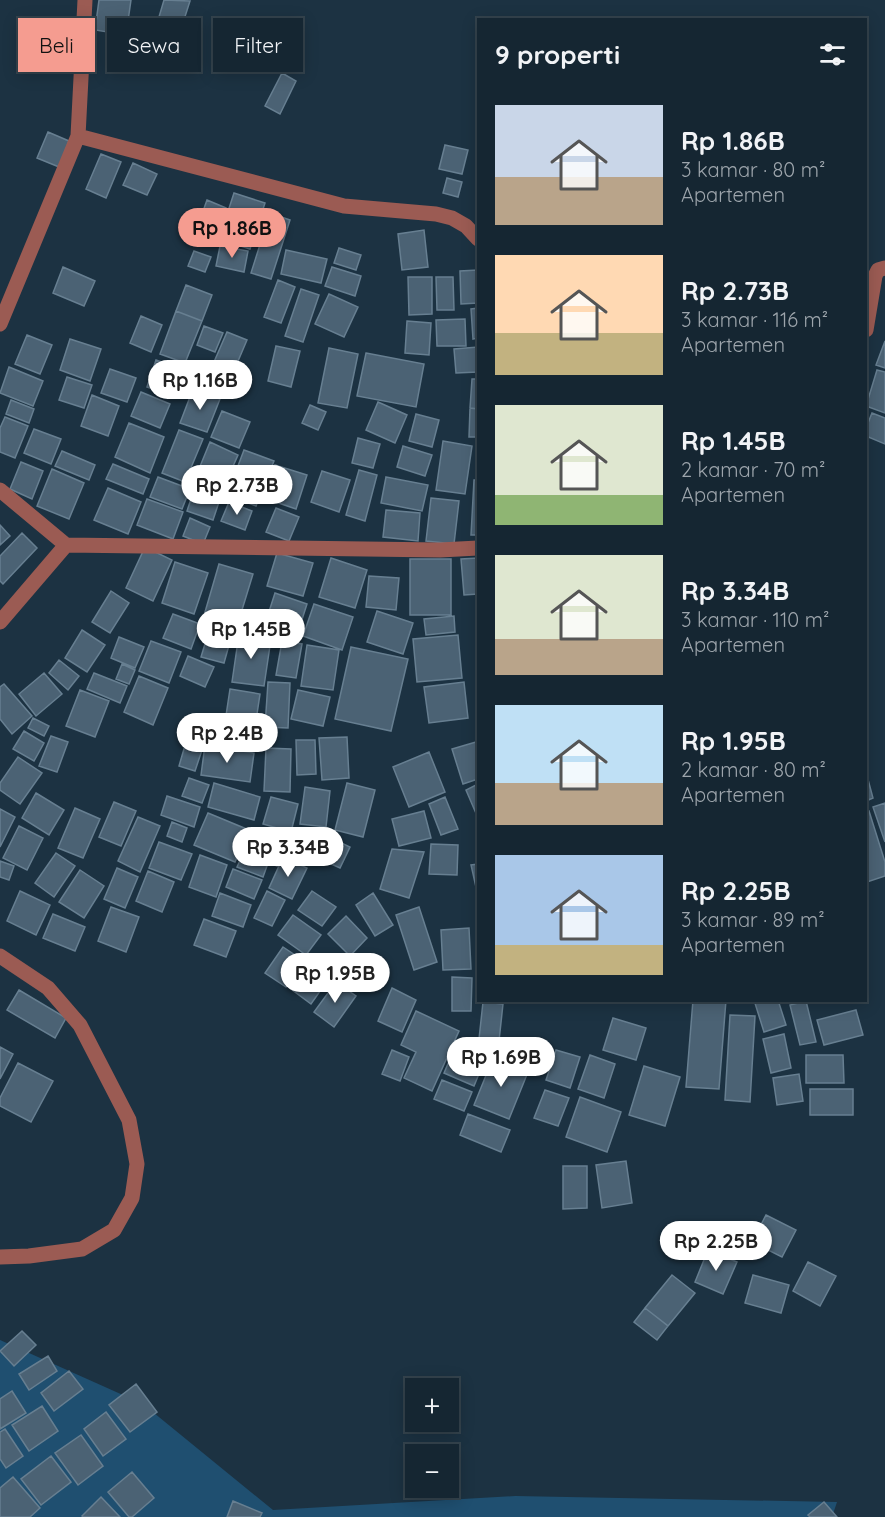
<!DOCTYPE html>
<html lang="id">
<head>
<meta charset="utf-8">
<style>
	:root { --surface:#152632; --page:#22323e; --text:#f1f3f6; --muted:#9da5ac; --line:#34434d; --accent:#f59c90 }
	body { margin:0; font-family:Quicksand,sans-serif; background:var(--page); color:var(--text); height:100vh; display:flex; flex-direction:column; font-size:22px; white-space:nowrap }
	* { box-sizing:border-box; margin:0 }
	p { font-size:20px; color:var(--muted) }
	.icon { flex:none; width:33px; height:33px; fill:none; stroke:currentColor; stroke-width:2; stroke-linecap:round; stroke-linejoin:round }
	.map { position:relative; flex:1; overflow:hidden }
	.panel { position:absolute; left:477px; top:18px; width:390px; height:984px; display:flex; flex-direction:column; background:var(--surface); border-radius:0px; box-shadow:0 3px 15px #0003,0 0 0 2px var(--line) }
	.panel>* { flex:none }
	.banner { position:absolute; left:18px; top:18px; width:369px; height:54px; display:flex; gap:12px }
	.buttons { position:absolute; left:405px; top:1378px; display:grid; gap:12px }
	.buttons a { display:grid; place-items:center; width:54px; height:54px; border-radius:0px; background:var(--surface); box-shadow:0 3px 15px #0003,0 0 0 2px var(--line); font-size:30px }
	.price { position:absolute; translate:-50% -51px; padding:0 14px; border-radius:21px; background:#fff; color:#222; font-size:20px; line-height:39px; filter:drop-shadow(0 2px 3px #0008) }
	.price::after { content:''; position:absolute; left:50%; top:36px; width:18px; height:14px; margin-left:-9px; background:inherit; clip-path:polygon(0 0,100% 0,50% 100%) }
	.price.active { background:var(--accent); color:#111 }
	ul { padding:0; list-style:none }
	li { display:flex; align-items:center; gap:18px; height:150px; padding:0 18px }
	li span { display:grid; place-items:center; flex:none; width:168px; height:120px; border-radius:0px; color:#555 }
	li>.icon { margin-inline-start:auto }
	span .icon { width:72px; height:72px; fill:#fffc; stroke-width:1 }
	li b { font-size:26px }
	h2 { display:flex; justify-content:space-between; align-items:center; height:72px; padding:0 18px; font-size:26px }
	.chip { padding:0 21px; border-radius:0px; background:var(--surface); box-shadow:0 3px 15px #0003,0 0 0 2px var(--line); font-size:21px; line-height:54px }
	.chip.active { background:var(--accent); color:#111 }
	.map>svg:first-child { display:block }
	.green { fill:#1f4f70 }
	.building { fill:#4b6274; stroke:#677f91; stroke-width:1.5 }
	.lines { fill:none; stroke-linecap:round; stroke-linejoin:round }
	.minor { stroke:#9b5b53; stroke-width:15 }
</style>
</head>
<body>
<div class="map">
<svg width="885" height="1517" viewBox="0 0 885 1517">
	<rect width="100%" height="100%" fill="#1c3242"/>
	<path class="green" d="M 0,1340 L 143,1404 L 273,1510 L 515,1496 L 837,1502 L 832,1517 L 0,1517 Z"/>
	<path class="building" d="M 99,0 L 131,0 L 126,35 L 95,30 Z
		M 164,0 L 190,1 L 174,51 L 151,44 Z
		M 282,73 L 296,81 L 280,114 L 265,106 Z
		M 48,132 L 69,141 L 59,167 L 37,158 Z
		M 445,145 L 468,150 L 462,174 L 439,169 Z
		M 101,154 L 121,162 L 106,198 L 86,189 Z
		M 133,163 L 157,174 L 147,195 L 123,185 Z
		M 447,178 L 462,182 L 458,197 L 443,193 Z
		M 234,193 L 265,203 L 250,249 L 219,239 Z
		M 207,200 L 226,208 L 212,246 L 193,239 Z
		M 270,213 L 290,220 L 271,279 L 251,273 Z
		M 424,230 L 428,267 L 402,270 L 398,234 Z
		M 220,246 L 248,251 L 244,272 L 216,266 Z
		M 339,248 L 361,255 L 356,270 L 334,263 Z
		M 286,250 L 327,259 L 321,283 L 281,274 Z
		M 194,251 L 211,257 L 205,272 L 188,266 Z
		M 63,267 L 95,281 L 84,306 L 53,293 Z
		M 332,267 L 361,276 L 355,296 L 325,286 Z
		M 478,270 L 478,303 L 461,304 L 460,271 Z
		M 408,277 L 432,277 L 432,314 L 409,315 Z
		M 436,277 L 453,277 L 454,310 L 437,310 Z
		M 278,280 L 295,287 L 281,323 L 264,317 Z
		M 186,285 L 212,295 L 202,321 L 176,311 Z
		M 301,289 L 319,295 L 303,342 L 285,336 Z
		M 329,294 L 358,307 L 344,337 L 315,324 Z
		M 478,308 L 478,338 L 473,339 L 471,309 Z
		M 176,311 L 202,321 L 185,363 L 160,354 Z
		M 141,316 L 162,325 L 151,352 L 130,343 Z
		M 465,319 L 466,346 L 437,346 L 436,320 Z
		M 407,321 L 431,323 L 429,355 L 405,353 Z
		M 204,326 L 223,333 L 215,352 L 197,345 Z
		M 227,332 L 247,340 L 227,387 L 207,378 Z
		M 27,335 L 52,345 L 40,374 L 15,364 Z
		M 70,339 L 101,349 L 90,381 L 60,370 Z
		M 885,341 L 885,368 L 876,365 Z
		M 276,346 L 300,351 L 291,387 L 268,381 Z
		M 478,347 L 478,372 L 456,373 L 454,349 Z
		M 329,348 L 358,354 L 347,408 L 318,403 Z
		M 366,353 L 424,364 L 416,407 L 357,396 Z
		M 156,360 L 189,372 L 179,398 L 147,387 Z
		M 9,367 L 43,381 L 33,406 L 0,393 Z
		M 110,369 L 136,378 L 127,402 L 101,393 Z
		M 877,370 L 885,372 L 885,413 L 866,406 Z
		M 67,377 L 92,385 L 84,408 L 59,400 Z
		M 472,379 L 478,379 L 478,409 L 470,408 Z
		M 193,389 L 220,399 L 207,432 L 180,423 Z
		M 141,392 L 170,404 L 160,428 L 131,416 Z
		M 92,395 L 119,406 L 108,436 L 81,426 Z
		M 11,400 L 34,409 L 29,423 L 6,414 Z
		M 378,402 L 407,415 L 395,443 L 366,430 Z
		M 310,405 L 326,412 L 318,430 L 302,423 Z
		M 470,408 L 478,409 L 478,437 L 469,437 Z
		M 222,411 L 250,422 L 239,448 L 211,437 Z
		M 872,413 L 885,418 L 885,444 L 866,436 L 866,428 Z
		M 416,414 L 439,420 L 432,447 L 409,441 Z
		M 5,417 L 28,426 L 15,458 L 0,452 L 0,428 Z
		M 129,423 L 164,437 L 150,473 L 115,457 Z
		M 34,429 L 61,439 L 51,464 L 24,453 Z
		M 179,430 L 203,439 L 185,482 L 162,473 Z
		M 358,438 L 380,444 L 373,468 L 352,463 Z
		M 443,441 L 472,446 L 465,494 L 436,490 Z
		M 210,442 L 238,455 L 221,493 L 194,481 Z
		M 403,446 L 432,455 L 425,476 L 397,467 Z
		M 244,450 L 274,461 L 256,506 L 227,495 Z
		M 62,451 L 95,465 L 89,480 L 55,466 Z
		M 21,462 L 43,471 L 32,499 L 10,489 Z
		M 113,464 L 149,479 L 143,494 L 106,479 Z
		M 275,465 L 307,475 L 296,509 L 264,498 Z
		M 52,469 L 84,483 L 69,519 L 37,506 Z
		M 359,470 L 377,475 L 365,521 L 346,515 Z
		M 322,471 L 350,480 L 339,512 L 311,502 Z
		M 158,477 L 190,489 L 182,509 L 150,497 Z
		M 386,477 L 428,485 L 422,511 L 381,503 Z
		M 474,480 L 478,480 L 478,535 L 471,535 Z
		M 195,487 L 221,496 L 213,520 L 187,511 Z
		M 108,488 L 141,502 L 128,534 L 94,520 Z
		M 431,498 L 459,501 L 454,544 L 426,541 Z
		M 147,499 L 183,512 L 173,539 L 137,525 Z
		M 229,502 L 252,511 L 245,530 L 221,521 Z
		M 276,508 L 299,517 L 289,541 L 266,532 Z
		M 386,510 L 420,513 L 418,541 L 383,537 Z
		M 190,518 L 210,527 L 203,544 L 183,536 Z
		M 0,525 L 10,536 L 0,545 Z
		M 22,533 L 37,548 L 3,584 L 0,581 L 0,556 Z
		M 145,547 L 172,560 L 153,601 L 126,588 Z
		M 277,553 L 313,563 L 303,596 L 267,586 Z
		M 331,558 L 367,570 L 355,608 L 319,597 Z
		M 478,558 L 478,594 L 464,595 L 461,559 Z
		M 410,559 L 451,559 L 451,615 L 410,615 Z
		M 175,562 L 208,573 L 194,614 L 162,603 Z
		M 219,564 L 253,574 L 238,623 L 205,612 Z
		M 369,576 L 399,578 L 396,610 L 366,607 Z
		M 111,591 L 129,603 L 110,633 L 92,622 Z
		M 275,593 L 307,604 L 297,635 L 265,624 Z
		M 314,604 L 353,617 L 342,650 L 303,636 Z
		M 377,611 L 413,623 L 403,654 L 367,642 Z
		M 173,614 L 200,624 L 191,649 L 163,638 Z
		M 454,616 L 455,632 L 426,635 L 424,619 Z
		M 211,624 L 233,631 L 224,663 L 201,657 Z
		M 82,630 L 105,645 L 87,672 L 65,658 Z
		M 239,634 L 271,639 L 264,686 L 232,682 Z
		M 458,635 L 462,678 L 417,682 L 413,639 Z
		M 119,637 L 144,647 L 135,668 L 111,658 Z
		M 151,641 L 181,652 L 169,683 L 139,671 Z
		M 282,641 L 302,644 L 296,678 L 276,675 Z
		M 307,645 L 339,650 L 333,690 L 301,686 Z
		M 351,647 L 408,659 L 391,731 L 335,719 Z
		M 188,656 L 214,667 L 205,687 L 180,676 Z
		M 59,660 L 79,676 L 68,690 L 49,673 Z
		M 122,664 L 135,670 L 129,684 L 116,679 Z
		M 44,673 L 62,694 L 36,716 L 19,694 Z
		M 94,673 L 127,686 L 120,703 L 87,689 Z
		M 139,676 L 168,688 L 153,725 L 124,712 Z
		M 268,682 L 290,683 L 288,728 L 265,727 Z
		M 464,682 L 468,718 L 429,723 L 424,687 Z
		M 4,684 L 32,716 L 12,734 L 0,719 L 0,687 Z
		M 230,689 L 260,694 L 254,734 L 224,729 Z
		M 80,690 L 109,701 L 95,737 L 66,726 Z
		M 298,690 L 330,697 L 323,726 L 291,719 Z
		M 33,718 L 49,726 L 44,736 L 28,728 Z
		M 24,731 L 44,743 L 34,761 L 13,749 Z
		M 51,736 L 68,742 L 57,772 L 39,766 Z
		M 347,737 L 349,778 L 322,780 L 319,738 Z
		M 296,740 L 315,740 L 316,774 L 297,775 Z
		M 186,742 L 203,747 L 195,771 L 179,766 Z
		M 476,742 L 478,751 L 478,779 L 463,784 L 452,749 Z
		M 205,745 L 254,753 L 250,782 L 201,775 Z
		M 266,748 L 291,749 L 290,792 L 264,791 Z
		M 429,752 L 445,792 L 409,807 L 393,767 Z
		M 18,757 L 42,773 L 20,804 L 0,790 L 0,783 Z
		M 866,772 L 873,798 L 866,801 Z
		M 189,778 L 209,785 L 202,803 L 182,796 Z
		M 214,783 L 260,797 L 254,820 L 208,807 Z
		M 347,783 L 375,790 L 363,837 L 335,830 Z
		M 478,784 L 478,818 L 466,790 Z
		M 305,787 L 330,791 L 326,827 L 300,824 Z
		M 36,793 L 64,810 L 49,835 L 22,818 Z
		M 167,796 L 200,807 L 194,827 L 161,815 Z
		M 271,797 L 298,804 L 291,832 L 263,824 Z
		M 445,797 L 458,829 L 441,835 L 429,804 Z
		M 114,802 L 136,811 L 121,846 L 99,837 Z
		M 885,803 L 885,842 L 873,807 Z
		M 75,808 L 100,819 L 83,858 L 58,848 Z
		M 0,809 L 15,817 L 0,847 Z
		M 424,811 L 431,838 L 399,846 L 392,819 Z
		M 869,811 L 885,862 L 885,876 L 867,882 L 866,812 Z
		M 208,813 L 249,830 L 235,862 L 194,845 Z
		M 138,817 L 160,826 L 140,872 L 118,861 Z
		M 172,822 L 187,828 L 182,842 L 167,836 Z
		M 19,826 L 43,838 L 27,870 L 3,858 Z
		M 254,829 L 287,842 L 277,866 L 245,853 Z
		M 327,836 L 350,847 L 340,868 L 318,858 Z
		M 159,842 L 192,854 L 181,880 L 149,868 Z
		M 431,844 L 458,845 L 457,875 L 429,874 Z
		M 392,849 L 424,852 L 409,898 L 380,889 Z
		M 56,853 L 75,866 L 54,897 L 35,883 Z
		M 200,855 L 227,865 L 216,897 L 189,887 Z
		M 242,856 L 267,866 L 263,877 L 237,867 Z
		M 283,857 L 307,868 L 292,899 L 269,888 Z
		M 0,861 L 14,866 L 9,880 L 0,877 Z
		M 478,864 L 478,896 L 471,865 Z
		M 117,868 L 138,877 L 125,908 L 104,899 Z
		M 233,869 L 262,880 L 254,899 L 226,887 Z
		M 80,870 L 104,886 L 84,918 L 59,902 Z
		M 148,871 L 174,882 L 162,912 L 136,901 Z
		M 20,891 L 50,905 L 36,935 L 7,921 Z
		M 267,891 L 285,900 L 272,926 L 254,918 Z
		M 312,891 L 336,907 L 322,926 L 298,910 Z
		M 220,893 L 251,905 L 243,927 L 212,916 Z
		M 373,893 L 393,925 L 375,936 L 356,905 Z
		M 111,907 L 139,917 L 126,952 L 98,941 Z
		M 419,907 L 437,962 L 414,970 L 396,915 Z
		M 53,914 L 85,927 L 75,951 L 43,938 Z
		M 293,915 L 321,935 L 306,955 L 278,935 Z
		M 346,916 L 367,938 L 350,956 L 328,934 Z
		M 204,919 L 236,931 L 226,957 L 194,945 Z
		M 469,928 L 471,969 L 443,970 L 441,930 Z
		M 283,947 L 304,961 L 286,987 L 265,973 Z
		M 309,966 L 328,980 L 311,1004 L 291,989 Z
		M 452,977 L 472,978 L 471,1011 L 452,1011 Z
		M 336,982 L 356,996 L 334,1027 L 314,1012 Z
		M 392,988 L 416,1000 L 402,1032 L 378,1021 Z
		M 19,990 L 66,1018 L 55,1038 L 7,1010 Z
		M 693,1000 L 726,1000 L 719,1089 L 686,1087 Z
		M 754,1000 L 778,1000 L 786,1025 L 764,1032 Z
		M 806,1001 L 816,1042 L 800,1045 L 790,1005 Z
		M 483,1002 L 503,1004 L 499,1041 L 479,1039 Z
		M 856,1010 L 863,1035 L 824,1045 L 817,1020 Z
		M 416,1011 L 459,1031 L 432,1091 L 404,1078 L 416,1052 L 401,1045 Z
		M 730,1015 L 755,1016 L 750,1102 L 725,1100 Z
		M 613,1018 L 646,1028 L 636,1060 L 603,1050 Z
		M 784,1034 L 791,1068 L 771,1073 L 763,1039 Z
		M 456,1045 L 486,1057 L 474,1086 L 444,1073 Z
		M 0,1047 L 13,1054 L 0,1079 Z
		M 392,1050 L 409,1057 L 400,1081 L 382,1074 Z
		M 556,1050 L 580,1057 L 570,1088 L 546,1080 Z
		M 590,1055 L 615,1064 L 604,1098 L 578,1089 Z
		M 806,1055 L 843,1055 L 844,1083 L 806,1083 Z
		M 493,1058 L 528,1072 L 509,1119 L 474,1105 Z
		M 18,1063 L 53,1081 L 31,1122 L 0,1106 L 0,1098 Z
		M 644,1066 L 680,1077 L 665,1126 L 629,1115 Z
		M 799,1074 L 803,1101 L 777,1105 L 773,1078 Z
		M 442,1080 L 472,1092 L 464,1111 L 434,1099 Z
		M 810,1089 L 853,1089 L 853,1115 L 810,1115 Z
		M 545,1090 L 569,1098 L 558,1126 L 534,1118 Z
		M 580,1097 L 621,1112 L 607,1152 L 566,1137 Z
		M 468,1114 L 510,1130 L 501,1152 L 460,1135 Z
		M 626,1161 L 632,1203 L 602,1208 L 596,1165 Z
		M 563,1166 L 587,1166 L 587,1208 L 563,1209 Z
		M 766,1215 L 796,1230 L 782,1257 L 752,1242 Z
		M 708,1250 L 737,1262 L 723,1294 L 695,1282 Z
		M 808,1262 L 836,1276 L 820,1306 L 793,1291 Z
		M 672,1275 L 695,1293 L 668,1326 L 645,1308 Z
		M 753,1275 L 789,1285 L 781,1313 L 745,1303 Z
		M 645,1308 L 668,1326 L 657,1340 L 634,1322 Z
		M 22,1331 L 36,1345 L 14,1366 L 0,1351 Z
		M 48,1356 L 57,1371 L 29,1390 L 19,1374 Z
		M 69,1371 L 83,1389 L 54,1411 L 41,1393 Z
		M 136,1384 L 157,1412 L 130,1432 L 109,1405 Z
		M 12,1391 L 26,1413 L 0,1429 L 0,1399 Z
		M 42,1406 L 58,1431 L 29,1451 L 12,1425 Z
		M 106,1412 L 126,1439 L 103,1456 L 84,1429 Z
		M 5,1429 L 23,1456 L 6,1468 L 0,1459 L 0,1432 Z
		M 81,1435 L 103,1466 L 78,1485 L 55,1453 Z
		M 51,1456 L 71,1482 L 41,1505 L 21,1479 Z
		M 132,1472 L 154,1498 L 132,1517 L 129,1517 L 108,1492 Z
		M 13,1477 L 40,1508 L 30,1517 L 0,1517 L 0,1488 Z
		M 101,1497 L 120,1517 L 83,1517 L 82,1516 Z
		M 233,1501 L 262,1513 L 260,1517 L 227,1517 Z
		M 824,1502 L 837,1517 L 810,1517 L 808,1515 Z"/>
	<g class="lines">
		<path class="minor" d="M 78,136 L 344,206 L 436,214 L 452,218 L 466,226 L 478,239
			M 0,324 L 78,136 L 85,0
			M 866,330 L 875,276 L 878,270 L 885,268
			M 0,490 L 66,545 L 440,550 L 478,548
			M 0,622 L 66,545
			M 0,956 L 48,988 L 80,1025 L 129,1120 L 137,1164 L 132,1198 L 114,1230 L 82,1249 L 29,1256 L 0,1257"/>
	</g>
</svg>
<div class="buttons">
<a>+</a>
<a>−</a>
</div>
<b class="price active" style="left:232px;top:259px">Rp 1.86B</b>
<b class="price" style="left:200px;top:411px">Rp 1.16B</b>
<b class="price" style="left:237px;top:516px">Rp 2.73B</b>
<b class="price" style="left:251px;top:660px">Rp 1.45B</b>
<b class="price" style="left:227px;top:764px">Rp 2.4B</b>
<b class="price" style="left:288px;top:878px">Rp 3.34B</b>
<b class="price" style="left:335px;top:1004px">Rp 1.95B</b>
<b class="price" style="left:501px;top:1088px">Rp 1.69B</b>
<b class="price" style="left:716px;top:1272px">Rp 2.25B</b>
<div class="banner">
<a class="chip active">Beli</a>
<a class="chip">Sewa</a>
<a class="chip">Filter</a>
</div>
<section class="panel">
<h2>9 properti<svg class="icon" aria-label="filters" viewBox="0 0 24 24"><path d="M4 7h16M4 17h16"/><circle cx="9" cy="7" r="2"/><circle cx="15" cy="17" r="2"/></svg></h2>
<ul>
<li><span style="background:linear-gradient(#c9d6e8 60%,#b9a48a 0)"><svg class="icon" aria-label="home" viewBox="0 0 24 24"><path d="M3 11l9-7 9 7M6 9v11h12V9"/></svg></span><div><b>Rp 1.86B</b><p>3 kamar · 80 m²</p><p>Apartemen</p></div></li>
<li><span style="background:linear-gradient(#ffd9b3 65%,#c2b280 0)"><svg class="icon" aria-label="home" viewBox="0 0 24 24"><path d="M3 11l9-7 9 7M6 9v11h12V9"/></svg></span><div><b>Rp 2.73B</b><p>3 kamar · 116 m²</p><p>Apartemen</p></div></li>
<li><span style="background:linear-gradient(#dfe7d0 75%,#8fb573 0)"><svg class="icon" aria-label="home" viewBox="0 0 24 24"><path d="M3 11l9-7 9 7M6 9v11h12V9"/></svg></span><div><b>Rp 1.45B</b><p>2 kamar · 70 m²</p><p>Apartemen</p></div></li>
<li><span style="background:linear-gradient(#dfe7d0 70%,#b9a48a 0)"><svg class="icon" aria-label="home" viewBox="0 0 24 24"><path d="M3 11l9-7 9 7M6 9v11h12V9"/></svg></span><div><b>Rp 3.34B</b><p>3 kamar · 110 m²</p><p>Apartemen</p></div></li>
<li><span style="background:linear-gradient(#bfe0f5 65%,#b9a48a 0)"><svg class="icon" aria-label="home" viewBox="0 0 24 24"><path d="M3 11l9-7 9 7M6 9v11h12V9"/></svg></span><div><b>Rp 1.95B</b><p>2 kamar · 80 m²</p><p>Apartemen</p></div></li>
<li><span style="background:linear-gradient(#a9c7e8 75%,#c2b280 0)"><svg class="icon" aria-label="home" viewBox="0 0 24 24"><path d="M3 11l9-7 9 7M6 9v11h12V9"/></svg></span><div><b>Rp 2.25B</b><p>3 kamar · 89 m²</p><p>Apartemen</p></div></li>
</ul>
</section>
</div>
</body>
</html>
